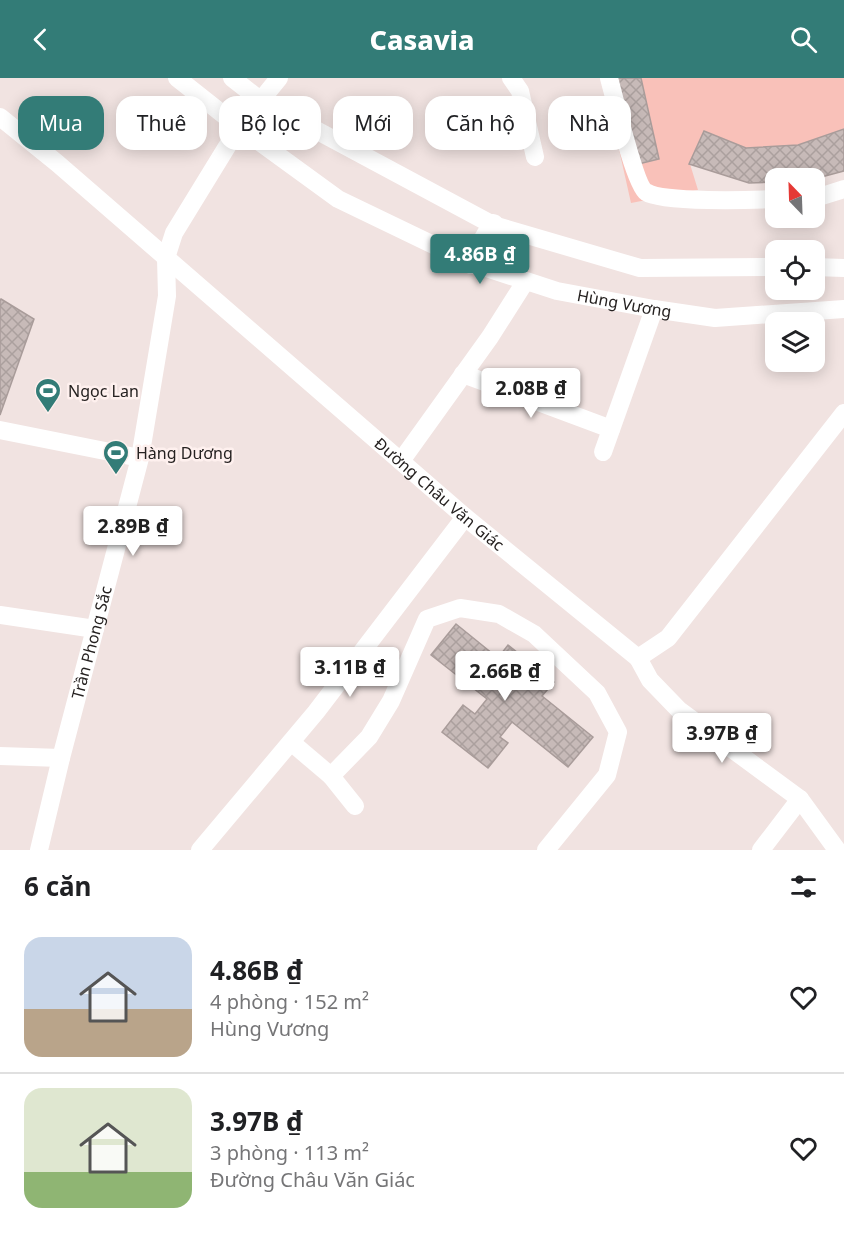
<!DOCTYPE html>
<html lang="vi">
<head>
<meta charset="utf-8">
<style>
	:root { --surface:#fff; --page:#f6f6f6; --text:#202124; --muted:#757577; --line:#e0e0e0; --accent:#337c77 }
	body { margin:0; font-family:"Noto Sans",sans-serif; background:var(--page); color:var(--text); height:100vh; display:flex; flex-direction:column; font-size:22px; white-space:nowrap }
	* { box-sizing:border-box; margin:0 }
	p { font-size:20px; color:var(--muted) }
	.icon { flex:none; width:33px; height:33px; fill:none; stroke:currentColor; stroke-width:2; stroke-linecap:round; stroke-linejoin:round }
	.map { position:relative; height:772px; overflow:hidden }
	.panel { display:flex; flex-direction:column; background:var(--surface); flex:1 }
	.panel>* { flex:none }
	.guide { position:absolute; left:18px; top:18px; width:808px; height:54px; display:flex; gap:12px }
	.needle { width:39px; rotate:337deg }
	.tools { position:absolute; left:765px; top:90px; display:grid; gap:12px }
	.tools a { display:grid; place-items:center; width:60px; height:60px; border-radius:12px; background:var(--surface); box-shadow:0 3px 15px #0003; font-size:30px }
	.price { position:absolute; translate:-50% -51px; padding:0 14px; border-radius:6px; background:#fff; color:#222; font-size:20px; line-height:39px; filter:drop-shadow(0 2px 3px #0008) }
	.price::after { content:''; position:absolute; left:50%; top:36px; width:18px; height:14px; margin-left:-9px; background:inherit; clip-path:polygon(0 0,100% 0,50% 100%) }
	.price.current { background:var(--accent); color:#fff }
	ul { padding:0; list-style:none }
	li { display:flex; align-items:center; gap:18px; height:150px; padding:0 24px }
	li+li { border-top:2px solid var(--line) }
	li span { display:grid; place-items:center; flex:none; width:168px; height:120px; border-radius:18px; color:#555 }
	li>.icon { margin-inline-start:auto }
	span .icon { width:72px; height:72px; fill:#fffc; stroke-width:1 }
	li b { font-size:26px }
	h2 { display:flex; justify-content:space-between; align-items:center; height:72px; padding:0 24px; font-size:26px }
	.chip { padding:0 21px; border-radius:18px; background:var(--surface); box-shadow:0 3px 15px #0003; font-size:21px; line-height:54px }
	.chip.current { background:var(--accent); color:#fff }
	header { display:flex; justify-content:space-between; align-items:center; height:78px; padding:0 24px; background:var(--accent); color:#fff; font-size:27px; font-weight:800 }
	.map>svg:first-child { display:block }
	.pitch { fill:#f9c1b9 }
	.building { fill:url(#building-cross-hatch); stroke:#a99c9a; stroke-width:1.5 }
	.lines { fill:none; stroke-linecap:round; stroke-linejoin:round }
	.minor { stroke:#fff; stroke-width:18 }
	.major { stroke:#fff; stroke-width:22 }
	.labels { text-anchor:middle; stroke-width:5; stroke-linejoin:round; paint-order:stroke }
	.street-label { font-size:16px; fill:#252120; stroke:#fef0ee }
	.poi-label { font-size:16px; fill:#252120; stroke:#fef0ee; text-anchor:start }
</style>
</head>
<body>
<header><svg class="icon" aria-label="back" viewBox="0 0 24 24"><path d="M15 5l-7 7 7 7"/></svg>Casavia<svg class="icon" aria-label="search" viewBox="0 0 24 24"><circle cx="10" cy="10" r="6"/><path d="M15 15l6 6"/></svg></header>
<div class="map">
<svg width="844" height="772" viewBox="0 0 844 772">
	<defs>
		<pattern id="building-cross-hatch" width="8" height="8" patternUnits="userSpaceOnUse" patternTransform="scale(1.5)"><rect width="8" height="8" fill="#c7bab8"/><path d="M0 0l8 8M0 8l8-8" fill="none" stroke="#aba09e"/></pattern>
	</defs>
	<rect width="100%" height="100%" fill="#f1e3e1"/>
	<path class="pitch" d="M 603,0 L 844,0 L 844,93 L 815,101 L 776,100 L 749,105 L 690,86 L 698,112 L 631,125 Z"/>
	<path class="building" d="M 615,0 L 641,0 L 659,81 L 634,87 Z
		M 844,51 L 844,93 L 814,101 L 776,100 L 776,104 L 749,105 L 689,86 L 704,53 L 746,70 L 798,67 Z
		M 1,221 L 34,241 L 0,337 L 0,223 Z
		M 456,546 L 498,580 L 508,567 L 554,604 L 542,618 L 593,659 L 568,689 L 512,644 L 500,659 L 508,665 L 488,690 L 442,654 L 463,627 L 475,636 L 487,621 L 431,577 Z"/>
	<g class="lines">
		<g class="minor">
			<path id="s1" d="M 177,0 L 239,49 L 338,121 L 471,185 L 557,213 L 654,231 L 715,240 L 844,231"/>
			<path d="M 232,0 L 260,22 L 493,147 L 640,190 L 776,189"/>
			<path d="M 511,0 L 520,13 L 535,79"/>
			<path d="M 609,0 C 614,18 635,107 646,114 C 662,125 753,122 776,121"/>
			<path id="s2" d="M 0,39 L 57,85 L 465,439 L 638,580 L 668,560 L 844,335"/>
			<path d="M 814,118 L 822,118 L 844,111"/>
			<path d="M 814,189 L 844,190"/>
			<path d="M 463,296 L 611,351"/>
			<path d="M 0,352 L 140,380"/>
			<path d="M 603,374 L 654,231"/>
			<path d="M 401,383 L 490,259 L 525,204"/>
			<path d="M 0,537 L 95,551"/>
			<path d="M 638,580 L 650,602 L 679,632 L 800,721 L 837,772"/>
			<path d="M 291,664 L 331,698"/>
			<path d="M 0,678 L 61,680"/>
			<path d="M 355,728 L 331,698 L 369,659 L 391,623 L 427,541 L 460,530 L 499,536 L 534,556 L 597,615 L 618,654 L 607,697 L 546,772"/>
			<path id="s3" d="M 39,772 L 61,680 L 140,380 L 167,218 L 166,180 L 174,155 L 239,49 L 279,0"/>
			<path d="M 200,772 L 316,634 L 465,439"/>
			<path d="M 761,772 L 800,721"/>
		</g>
		<path class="major" d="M 471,185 L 493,147"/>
	</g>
	<defs>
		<symbol id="stadium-pin" viewBox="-11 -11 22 30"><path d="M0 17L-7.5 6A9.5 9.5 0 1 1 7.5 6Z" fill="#337c77" stroke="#fef0ee"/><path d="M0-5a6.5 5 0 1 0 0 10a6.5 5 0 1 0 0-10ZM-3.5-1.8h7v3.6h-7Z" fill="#fff"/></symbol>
	</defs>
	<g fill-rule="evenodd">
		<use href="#stadium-pin" x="33" y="298" width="30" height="40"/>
		<use href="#stadium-pin" x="101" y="360" width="30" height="40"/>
	</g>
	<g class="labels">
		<g class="street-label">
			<text dy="6" stroke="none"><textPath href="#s1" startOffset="508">Hùng Vương</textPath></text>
			<text dy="6" stroke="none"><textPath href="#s2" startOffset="579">Đường Châu Văn Giác</textPath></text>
			<text dy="6" stroke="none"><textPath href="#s3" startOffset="214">Trần Phong Sắc</textPath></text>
		</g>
		<g class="poi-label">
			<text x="68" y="319">Ngọc Lan</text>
			<text x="136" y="381">Hàng Dương</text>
		</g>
	</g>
</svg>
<div class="tools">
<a><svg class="needle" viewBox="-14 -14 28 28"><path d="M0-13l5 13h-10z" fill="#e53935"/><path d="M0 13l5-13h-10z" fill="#757577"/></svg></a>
<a><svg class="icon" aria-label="locate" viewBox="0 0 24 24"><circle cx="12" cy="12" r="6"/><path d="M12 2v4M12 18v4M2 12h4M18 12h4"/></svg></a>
<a><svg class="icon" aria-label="layers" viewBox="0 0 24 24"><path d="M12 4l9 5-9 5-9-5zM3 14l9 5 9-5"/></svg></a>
</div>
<b class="price current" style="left:480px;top:207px">4.86B ₫</b>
<b class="price" style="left:531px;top:341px">2.08B ₫</b>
<b class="price" style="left:133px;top:479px">2.89B ₫</b>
<b class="price" style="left:350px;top:620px">3.11B ₫</b>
<b class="price" style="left:505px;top:624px">2.66B ₫</b>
<b class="price" style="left:722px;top:686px">3.97B ₫</b>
<div class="guide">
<a class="chip current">Mua</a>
<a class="chip">Thuê</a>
<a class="chip">Bộ lọc</a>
<a class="chip">Mới</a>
<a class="chip">Căn hộ</a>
<a class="chip">Nhà</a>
</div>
</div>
<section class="panel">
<h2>6 căn<svg class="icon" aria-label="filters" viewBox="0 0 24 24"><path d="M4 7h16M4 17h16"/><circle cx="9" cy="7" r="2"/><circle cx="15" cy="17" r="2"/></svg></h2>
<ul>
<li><span style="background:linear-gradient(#c9d6e8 60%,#b9a48a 0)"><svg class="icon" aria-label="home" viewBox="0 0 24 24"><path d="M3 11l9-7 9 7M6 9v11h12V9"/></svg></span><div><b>4.86B ₫</b><p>4 phòng · 152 m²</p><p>Hùng Vương</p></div><svg class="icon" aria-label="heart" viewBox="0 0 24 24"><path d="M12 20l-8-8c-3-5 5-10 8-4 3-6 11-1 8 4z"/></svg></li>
<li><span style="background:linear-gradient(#dfe7d0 70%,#8fb573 0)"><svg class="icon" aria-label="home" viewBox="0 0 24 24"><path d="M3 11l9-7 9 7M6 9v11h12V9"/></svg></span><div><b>3.97B ₫</b><p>3 phòng · 113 m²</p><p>Đường Châu Văn Giác</p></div><svg class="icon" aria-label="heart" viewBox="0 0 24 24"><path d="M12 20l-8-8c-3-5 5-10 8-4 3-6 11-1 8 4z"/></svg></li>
</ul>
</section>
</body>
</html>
